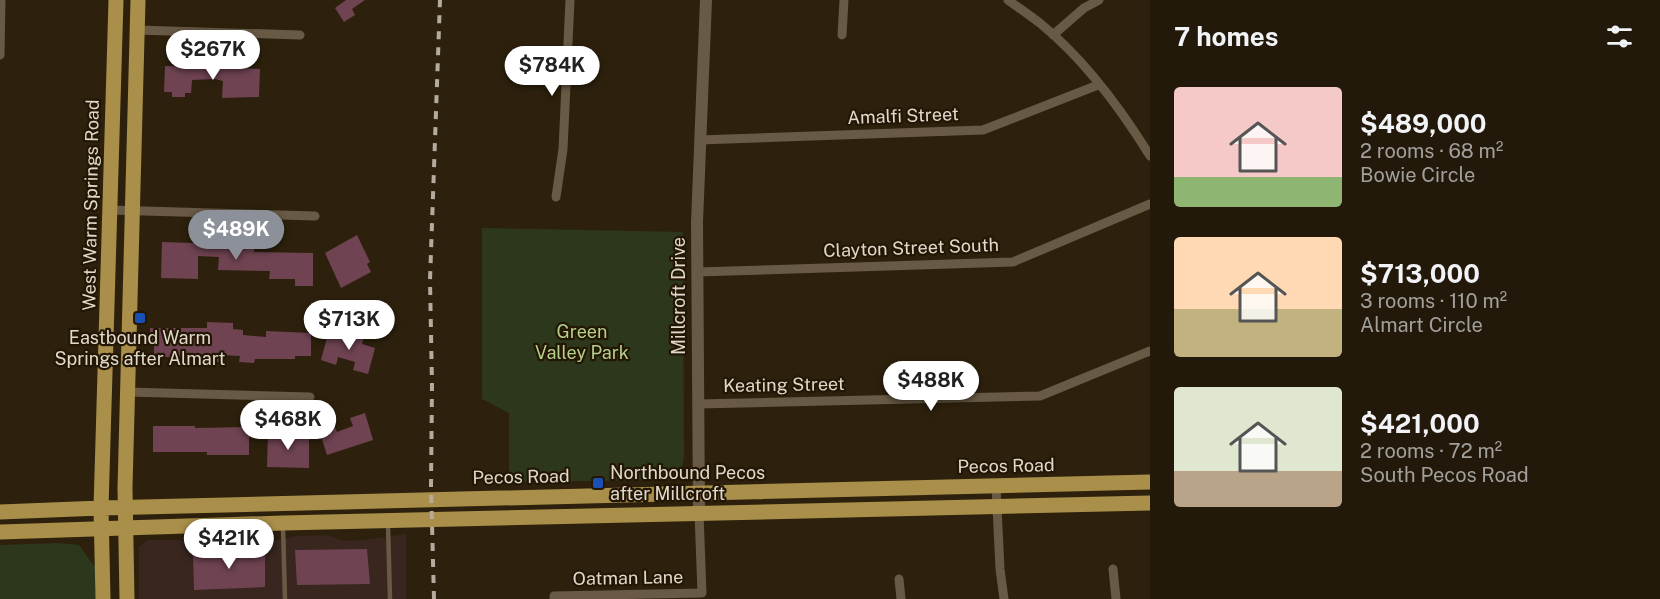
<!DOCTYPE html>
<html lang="en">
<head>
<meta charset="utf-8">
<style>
	:root { --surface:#22190a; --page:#2e2618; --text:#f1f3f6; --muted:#a2a09c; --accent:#8c9099 }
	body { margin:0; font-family:"Public Sans",sans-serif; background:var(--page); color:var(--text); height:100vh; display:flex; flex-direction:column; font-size:22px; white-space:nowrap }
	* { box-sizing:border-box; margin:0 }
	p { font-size:20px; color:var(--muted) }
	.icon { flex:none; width:33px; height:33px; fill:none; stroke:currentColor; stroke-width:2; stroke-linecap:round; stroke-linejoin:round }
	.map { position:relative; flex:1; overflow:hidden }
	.panel { display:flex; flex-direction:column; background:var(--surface); width:510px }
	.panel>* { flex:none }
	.price { position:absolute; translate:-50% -51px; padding:0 14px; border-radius:21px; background:#fff; color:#222; font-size:20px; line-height:39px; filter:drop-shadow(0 2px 3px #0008) }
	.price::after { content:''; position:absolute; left:50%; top:36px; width:18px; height:14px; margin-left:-9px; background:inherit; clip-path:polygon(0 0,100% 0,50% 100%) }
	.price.on { background:var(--accent); color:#fff }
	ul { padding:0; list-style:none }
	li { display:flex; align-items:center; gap:18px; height:150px; padding:0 24px }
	li span { display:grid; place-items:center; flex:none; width:168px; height:120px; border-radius:6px; color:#555 }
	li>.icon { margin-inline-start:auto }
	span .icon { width:72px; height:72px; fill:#fffc; stroke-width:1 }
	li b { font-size:26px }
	h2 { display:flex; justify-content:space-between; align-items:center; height:72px; padding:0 24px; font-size:26px }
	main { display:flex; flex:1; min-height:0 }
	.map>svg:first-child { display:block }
	.commercial { fill:#38261f }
	.green { fill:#2c371c }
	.building { fill:#6f4352 }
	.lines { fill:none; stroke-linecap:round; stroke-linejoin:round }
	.service { stroke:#685a45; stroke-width:4.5 }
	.minor { stroke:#685a45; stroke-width:9 }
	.tertiary { stroke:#685a45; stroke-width:12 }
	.primary { stroke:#a98f49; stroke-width:15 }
	.rail { stroke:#b4ab9d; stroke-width:4; stroke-dasharray:8 8; stroke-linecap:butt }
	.transit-dot { fill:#1a4fb4; stroke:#231704; stroke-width:2 }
	.labels { text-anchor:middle; stroke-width:4.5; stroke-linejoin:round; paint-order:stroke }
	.street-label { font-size:18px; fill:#e0d8cc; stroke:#231704 }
	.park-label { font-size:18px; fill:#b5cf8d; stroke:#231704 }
	.poi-label { font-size:18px; fill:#e0d8cc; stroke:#231704 }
</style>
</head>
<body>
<main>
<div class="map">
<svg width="1150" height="599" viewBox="0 0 1150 599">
	<rect width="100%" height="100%" fill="#2d210d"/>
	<path class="commercial" d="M 406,534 L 406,599 L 139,599 L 139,547 L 148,540 L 177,540 L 206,544 L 260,543 L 299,536 L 328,535 L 344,541 L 365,540 Z"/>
	<path class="green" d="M 482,228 L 683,232 L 684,453 C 683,466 683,474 670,480 L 509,482 L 509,413 L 482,399 Z
		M 58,543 L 79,545 L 95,567 L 95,599 L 0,599 L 0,545 Z"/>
	<path class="building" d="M 346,0 L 365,0 L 352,9 L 355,15 L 344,22 L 335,8 Z
		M 165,66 L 260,69 L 259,97 L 222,98 L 223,81 L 215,79 L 192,80 L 191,93 L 185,93 L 185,97 L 172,97 L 172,92 L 164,92 Z
		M 357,235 L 370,262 L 367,264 L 371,272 L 341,288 L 325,253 Z
		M 162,242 L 254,245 L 254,252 L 313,253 L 313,286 L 295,286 L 295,279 L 269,279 L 270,271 L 218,270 L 219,257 L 198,256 L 198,279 L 161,278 Z
		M 207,322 L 233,323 L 233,329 L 243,330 L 243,335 L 266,337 L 266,331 L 311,333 L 311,356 L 295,356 L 295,359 L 255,359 L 254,363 L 239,362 L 240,356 L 222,355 L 222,362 L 196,361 L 196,363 L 181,363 L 181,357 L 154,357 L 154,343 L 150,343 L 150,328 L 207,328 Z
		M 351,328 L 365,332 L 362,344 L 375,348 L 368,374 L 353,370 L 355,362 L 338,357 L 336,365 L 321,360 L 328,334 L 348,339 Z
		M 365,413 L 373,440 L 327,455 L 319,430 L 334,425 L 337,432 L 353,426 L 350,418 Z
		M 153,426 L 195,426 L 195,428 L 249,427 L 249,455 L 207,455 L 207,452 L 153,452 Z
		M 268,433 L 309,434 L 309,468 L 267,467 Z
		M 367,549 L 370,584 L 297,585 L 295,550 Z
		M 265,552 L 265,587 L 194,590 L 193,553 Z"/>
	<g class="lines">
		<path class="service" d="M 388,524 L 390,599
			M 283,527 L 285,599"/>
		<path class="minor" d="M 1008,0 C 1019,8 1031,16 1041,24 C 1085,60 1121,109 1150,156
			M 137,30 L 300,35
			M 842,35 L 844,0
			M 1053,35 L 1084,8 L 1099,0
			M 0,55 L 1,0
			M 699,140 L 983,130 L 1098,85
			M 556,197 L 563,149 L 570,0
			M 110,210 L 315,216
			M 697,272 L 1013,262 L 1150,204
			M 127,392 L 310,397
			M 698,404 L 1040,396 L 1150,351
			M 996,486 L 1000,569 L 1004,599
			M 1113,569 L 1116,599
			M 899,579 L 901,599
			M 554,599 L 554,596 L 702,593 L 699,513"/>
		<path class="tertiary" d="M 699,513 L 697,222 L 706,0"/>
		<path class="primary" d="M 0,512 L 101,508 L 1150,482
			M 0,532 L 283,523 L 1150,503
			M 103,599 L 101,508 L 116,0
			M 127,599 L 125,488 L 138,0"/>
		<path class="rail" d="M 434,599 L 431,486 L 432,385 L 430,280 L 440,0"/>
	</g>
	<g class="transit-dot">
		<rect x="134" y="312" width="12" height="12" rx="3"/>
		<rect x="592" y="477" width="12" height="12" rx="3"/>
	</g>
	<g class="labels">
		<g class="street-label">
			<text transform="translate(903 116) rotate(-2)" y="6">Amalfi Street</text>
			<text transform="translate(91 205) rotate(-89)" y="6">West Warm Springs Road</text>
			<text transform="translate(911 248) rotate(-2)" y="6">Clayton Street South</text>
			<text transform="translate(679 296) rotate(-90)" y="6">Millcroft Drive</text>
			<text transform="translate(784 385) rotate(-1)" y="6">Keating Street</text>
			<text transform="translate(1006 466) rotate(-1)" y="6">Pecos Road</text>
			<text transform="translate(521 477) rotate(-1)" y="6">Pecos Road</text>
			<text transform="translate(628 578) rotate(-1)" y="6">Oatman Lane</text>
		</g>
		<g class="park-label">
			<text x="582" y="338">Green<tspan x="582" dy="21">Valley Park</tspan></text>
		</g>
		<g class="poi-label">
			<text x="140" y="344">Eastbound Warm<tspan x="140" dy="21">Springs after Almart</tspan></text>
			<text x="610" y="479" text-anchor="start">Northbound Pecos<tspan x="610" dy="21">after Millcroft</tspan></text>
		</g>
	</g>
</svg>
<b class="price" style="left:213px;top:81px">$267K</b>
<b class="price" style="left:552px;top:97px">$784K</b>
<b class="price on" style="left:236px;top:261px">$489K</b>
<b class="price" style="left:349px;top:351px">$713K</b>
<b class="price" style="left:931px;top:412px">$488K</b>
<b class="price" style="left:288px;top:451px">$468K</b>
<b class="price" style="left:229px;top:570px">$421K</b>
</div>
<section class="panel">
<h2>7 homes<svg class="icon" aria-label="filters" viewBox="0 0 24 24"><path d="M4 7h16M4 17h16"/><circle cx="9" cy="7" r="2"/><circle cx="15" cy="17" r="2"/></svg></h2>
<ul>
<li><span style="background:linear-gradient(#f6c9c9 75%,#8fb573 0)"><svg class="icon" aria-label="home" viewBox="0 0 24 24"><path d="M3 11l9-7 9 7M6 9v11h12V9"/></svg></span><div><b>$489,000</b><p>2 rooms · 68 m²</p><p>Bowie Circle</p></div></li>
<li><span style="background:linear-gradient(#ffd9b3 60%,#c2b280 0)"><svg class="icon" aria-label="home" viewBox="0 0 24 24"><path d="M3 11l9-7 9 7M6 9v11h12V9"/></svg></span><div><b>$713,000</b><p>3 rooms · 110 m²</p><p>Almart Circle</p></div></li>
<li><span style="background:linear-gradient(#dfe7d0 70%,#b9a48a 0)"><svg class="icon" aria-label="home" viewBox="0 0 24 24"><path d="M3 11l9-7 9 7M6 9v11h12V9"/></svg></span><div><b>$421,000</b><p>2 rooms · 72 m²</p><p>South Pecos Road</p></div></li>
</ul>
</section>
</main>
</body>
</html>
